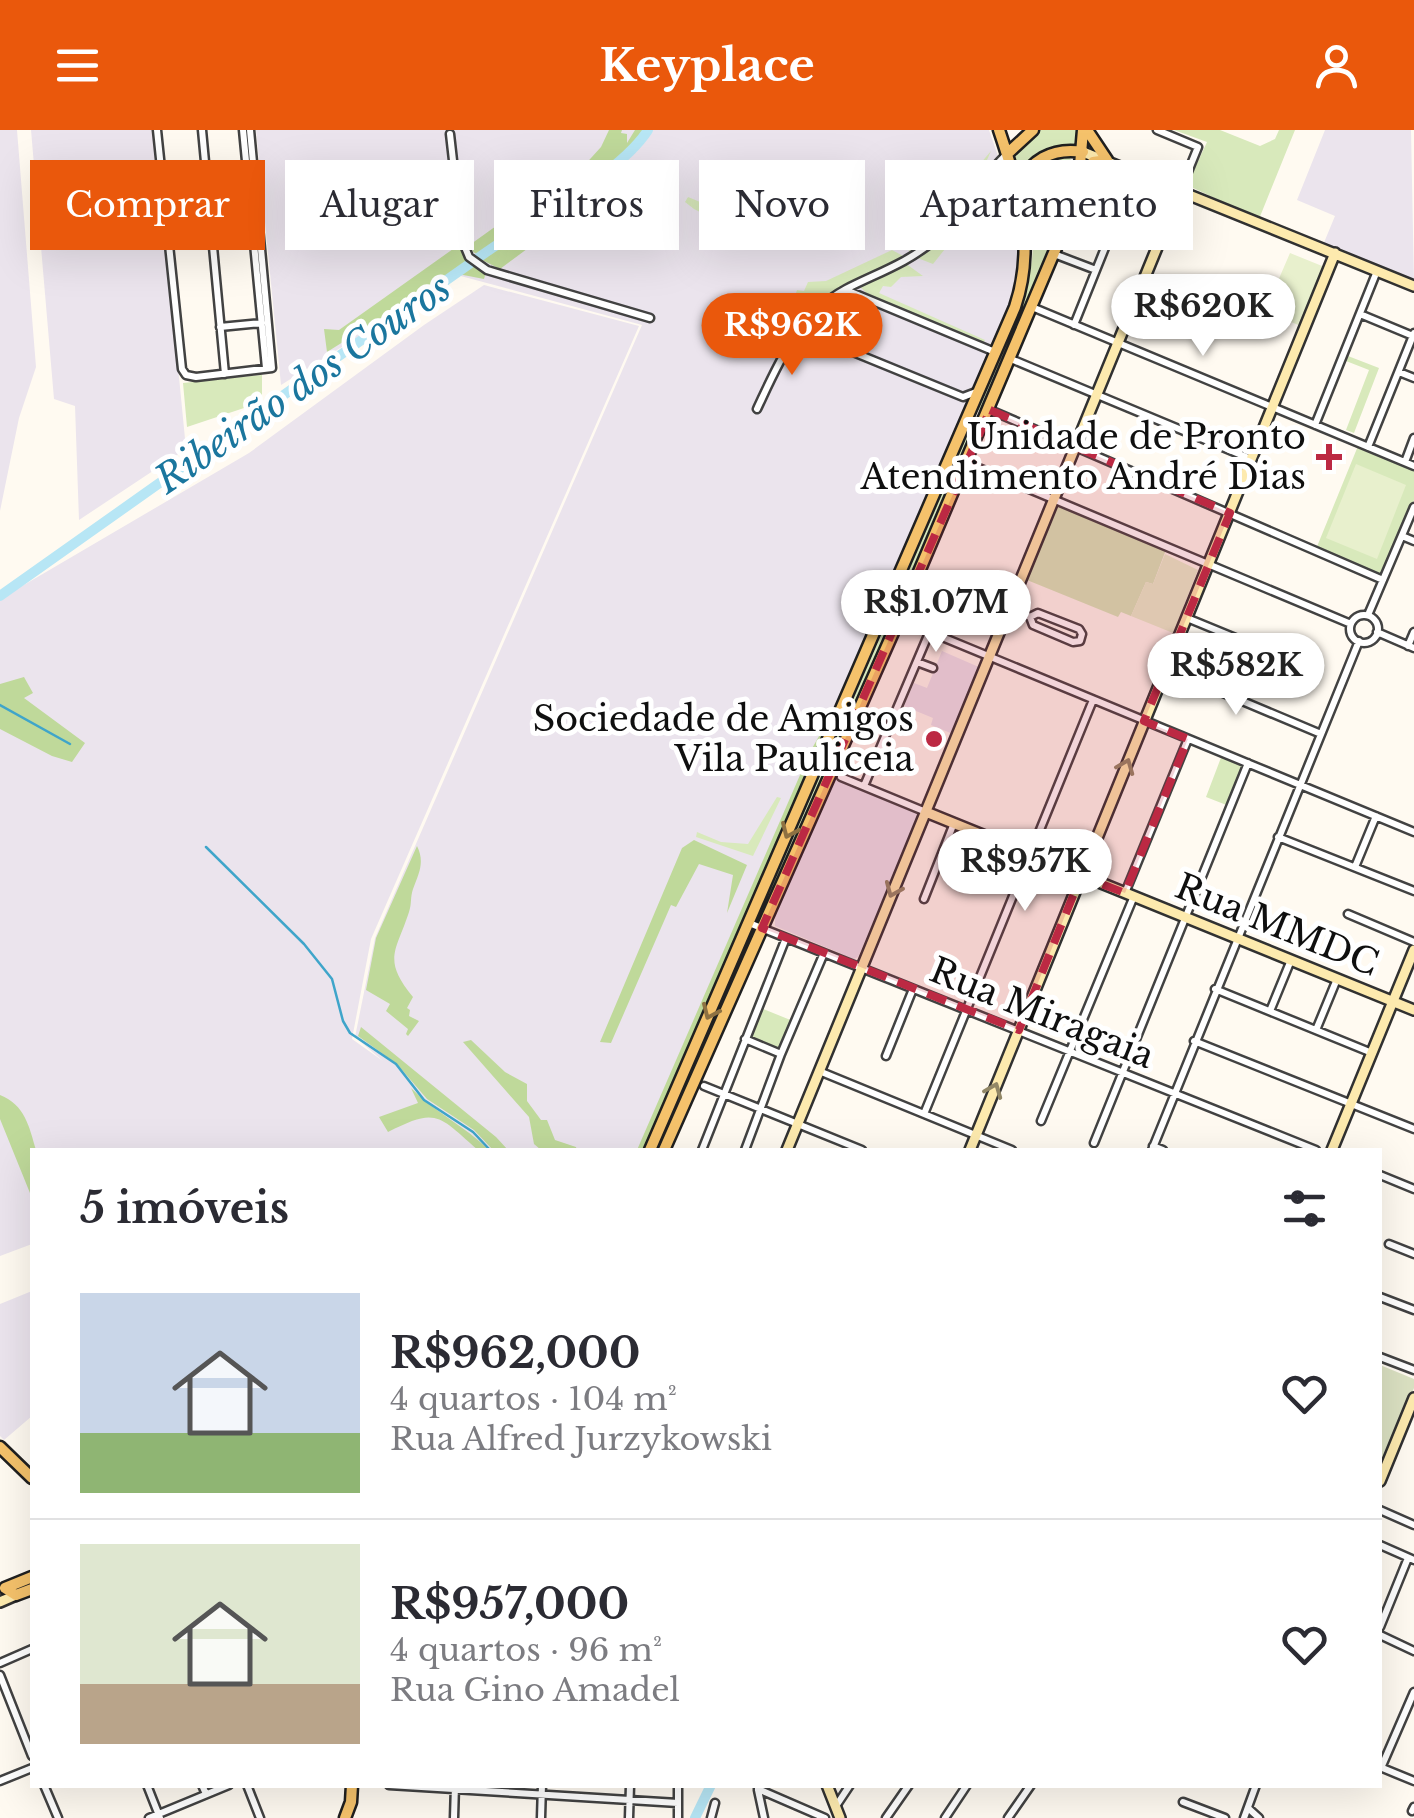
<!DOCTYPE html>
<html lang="pt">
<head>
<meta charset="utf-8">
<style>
	:root { --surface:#fff; --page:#f2f2f3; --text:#2b2b33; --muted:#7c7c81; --line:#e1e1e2; --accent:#ea580c }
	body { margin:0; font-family:"Libre Baskerville",serif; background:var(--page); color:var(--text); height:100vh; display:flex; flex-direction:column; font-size:38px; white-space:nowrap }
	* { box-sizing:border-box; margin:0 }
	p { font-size:32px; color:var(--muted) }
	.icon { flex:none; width:55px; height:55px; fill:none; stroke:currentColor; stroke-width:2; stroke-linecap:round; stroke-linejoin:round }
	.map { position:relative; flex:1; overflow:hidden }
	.details { position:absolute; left:30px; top:1018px; width:1352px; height:640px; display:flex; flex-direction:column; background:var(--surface); border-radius:0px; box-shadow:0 10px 40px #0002 }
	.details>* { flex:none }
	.top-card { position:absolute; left:30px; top:30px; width:1355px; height:90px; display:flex; gap:20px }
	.price { position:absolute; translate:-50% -85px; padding:0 22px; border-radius:35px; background:#fff; color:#222; font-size:32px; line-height:65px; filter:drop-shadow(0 2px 5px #0008) }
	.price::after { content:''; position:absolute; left:50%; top:60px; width:30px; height:22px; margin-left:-15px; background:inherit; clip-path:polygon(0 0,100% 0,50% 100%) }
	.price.selected { background:var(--accent); color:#fff }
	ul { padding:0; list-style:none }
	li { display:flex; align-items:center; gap:30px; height:250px; padding:0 50px }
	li+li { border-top:2px solid var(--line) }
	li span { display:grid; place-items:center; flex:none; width:280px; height:200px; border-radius:0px; color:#555 }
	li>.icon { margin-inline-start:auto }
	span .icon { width:120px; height:120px; fill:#fffc; stroke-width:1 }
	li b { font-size:42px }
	h2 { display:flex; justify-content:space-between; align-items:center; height:120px; padding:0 50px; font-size:42px }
	.pill { padding:0 35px; border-radius:0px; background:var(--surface); box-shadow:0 10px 40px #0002; font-size:35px; line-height:90px }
	.pill.selected { background:var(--accent); color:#fff }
	header { display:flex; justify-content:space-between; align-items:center; height:130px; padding:0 50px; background:var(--accent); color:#fff; font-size:45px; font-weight:700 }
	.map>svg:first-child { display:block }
	.industrial { fill:#ebe4ed }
	.green { fill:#d8e9bb }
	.forest { fill:#bfd99a }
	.cemetery { fill:#dbe1c2 }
	.pitch { fill:#e8f0cd }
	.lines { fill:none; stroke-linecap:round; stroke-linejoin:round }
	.stream { stroke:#3fa5ca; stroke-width:2.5 }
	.river { stroke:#b7e6f5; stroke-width:10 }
	.street-casing { stroke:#424242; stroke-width:11 }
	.secondary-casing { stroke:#313131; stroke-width:14 }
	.primary-casing { stroke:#202020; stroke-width:15 }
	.street { stroke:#fff; stroke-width:6 }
	.secondary { stroke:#fdeaae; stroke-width:9 }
	.primary { stroke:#f5c26b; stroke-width:10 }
	.oneway { stroke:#928766 }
	.oneway2 { stroke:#8e7142 }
	.marked { fill:#bc2943; fill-opacity:0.2; stroke:#bc2943; stroke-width:8; stroke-dasharray:20 12; stroke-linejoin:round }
	.poi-dot { fill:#bc2943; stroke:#fff; stroke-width:4 }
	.labels { text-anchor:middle; stroke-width:10; stroke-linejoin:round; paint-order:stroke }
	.poi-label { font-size:35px; fill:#0f0f0f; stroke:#fff; text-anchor:end }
	.street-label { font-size:35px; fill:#0f0f0f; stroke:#fff }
	.water-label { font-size:38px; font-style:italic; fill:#1a769e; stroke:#fff }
</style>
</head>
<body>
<header><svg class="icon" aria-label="menu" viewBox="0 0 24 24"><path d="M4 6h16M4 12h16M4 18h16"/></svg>Keyplace<svg class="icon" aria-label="person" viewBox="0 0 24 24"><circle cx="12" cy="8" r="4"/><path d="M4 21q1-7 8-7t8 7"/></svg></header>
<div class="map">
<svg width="1414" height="1688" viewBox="0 0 1414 1688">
	<rect width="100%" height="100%" fill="#fffaf1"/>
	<path class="industrial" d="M 0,0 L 17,0 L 36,237 L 19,288 L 0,381 Z
		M 31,0 L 155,0 L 186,319 L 79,390 L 75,276 L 54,269 Z
		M 256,0 L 989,0 L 1016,78 L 1022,115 L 1017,153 L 978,258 L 647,1020 L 32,1020 L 32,1114 L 0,1126 L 0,469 L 249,323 L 424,195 L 484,155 L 639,196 L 371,809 L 352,909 L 383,931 L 355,907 L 375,808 L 642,195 L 457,145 L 281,255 Z
		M 1325,0 L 1411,0 L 1414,154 L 1323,115 L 1335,86 L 1297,70 Z
		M 942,521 L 981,538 L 953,604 L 931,595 L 933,588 L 904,576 L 914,553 L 927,558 Z
		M 836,645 L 921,683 L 858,827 L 854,829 L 775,796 L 775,784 L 778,782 L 776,781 Z
		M 32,1161 L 32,1286 L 4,1310 L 0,1306 L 0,1174 Z"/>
	<path class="green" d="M 1035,0 L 1081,0 L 1081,19 L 1059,18 L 1017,56 L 1009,24 Z
		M 1174,0 L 1220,0 L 1260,16 L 1275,9 L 1279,0 L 1295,0 L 1259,89 L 1187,55 L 1207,12 Z
		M 991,21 C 973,63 949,97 912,123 L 901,114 L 931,92 Z
		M 1069,24 L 1076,46 L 1068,77 L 1046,86 L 1024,71 L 1024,49 L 1045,29 Z
		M 998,41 L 1001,49 L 933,134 L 915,127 L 937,112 Z
		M 224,46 L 225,51 L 246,50 L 251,100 L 233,101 L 232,85 L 214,86 L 211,47 Z
		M 688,67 L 763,98 L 758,111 L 694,79 L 685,72 Z
		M 1066,83 L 983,282 L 976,279 C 1002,218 1043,153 1031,84 Z
		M 892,120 L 905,127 C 859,148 821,159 791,202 L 787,191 L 797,160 L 804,161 L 808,152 L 826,151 Z
		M 905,133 L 923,146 L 901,147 L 891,157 L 883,156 L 879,163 L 985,210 L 982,215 L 872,168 L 859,156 Z
		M 1348,226 L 1379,238 L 1354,303 L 1346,300 L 1369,240 L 1346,231 Z
		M 262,245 L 262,272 L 187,297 L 183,253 Z
		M 974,288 L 980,290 L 900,477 L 894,474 Z
		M 1358,316 L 1414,339 L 1414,370 L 1382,447 L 1316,419 Z
		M 1054,370 L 1167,417 L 1153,454 L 1146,452 L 1131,486 L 1121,482 L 1118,487 L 1022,448 Z
		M 887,492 L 893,495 L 768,776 L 763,774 Z
		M 1222,625 L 1246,634 L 1229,676 L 1206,667 Z
		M 777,667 L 781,668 L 753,726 L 696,707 L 697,702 L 721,712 L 748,714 Z
		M 749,806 L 753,807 L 658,1020 L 653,1020 Z
		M 758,877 L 793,891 L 780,923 L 746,908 Z"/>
	<path class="forest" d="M 609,0 L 622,0 L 621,3 L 627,4 L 627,13 L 635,0 L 646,0 C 634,20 615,33 596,46 L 581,39 L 601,17 Z
		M 567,48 L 581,56 L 479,125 L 473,122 L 471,114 L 514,83 L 518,88 Z
		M 588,57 L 601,64 L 500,139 L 482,130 Z
		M 462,118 L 486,142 L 484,149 L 453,143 L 327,222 L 324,199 L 339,200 L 453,119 Z
		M 24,547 L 33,563 L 24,568 L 85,613 L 72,632 L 52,626 L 0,599 L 0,554 Z
		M 830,595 L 645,1020 L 637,1020 L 810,622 L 823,599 Z
		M 694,710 L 747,735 L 727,783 L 733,745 L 699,734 L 676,777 L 671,775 L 611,913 L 600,912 L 682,718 Z
		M 417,716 C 425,732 419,743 413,759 C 410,768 412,773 409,782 C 396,822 382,829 413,867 L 407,878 L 410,880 L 409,886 L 419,891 L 408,906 L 406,904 L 408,899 L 386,881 L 390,874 L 366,860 L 376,808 Z
		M 361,897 L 496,1007 L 508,1020 L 493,1020 L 474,1000 L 427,969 L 397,934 L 358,906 Z
		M 471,910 L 505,942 L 527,954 L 527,971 L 541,990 L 547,990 L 555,1010 L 576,1017 L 577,1020 L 541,1020 L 534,1014 L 529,987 L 463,912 Z
		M 411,958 C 434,982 465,996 489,1020 L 478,1020 C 438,985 437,977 388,1002 L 379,987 L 418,973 Z
		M 0,965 C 25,975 29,996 36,1020 L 32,1020 L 32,1068 L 0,989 Z"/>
	<path class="cemetery" d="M 1380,1235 L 1414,1249 L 1414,1258 L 1380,1342 Z"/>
	<path class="pitch" d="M 1290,123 L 1327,138 L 1303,197 L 1265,181 Z
		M 1356,334 L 1406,355 L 1377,429 L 1326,408 Z
		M 1165,424 L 1198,440 L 1184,475 L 1189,478 L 1178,505 L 1131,486 L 1146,452 L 1153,454 Z"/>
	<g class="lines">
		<path class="stream" d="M 0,575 L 70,614
			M 206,717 L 304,814 L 332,849 L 343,891 L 350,903 L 396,934 L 424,970 L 473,1002 L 490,1020"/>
		<path class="river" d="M 0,466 C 162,351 323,237 485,123 C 530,91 620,44 648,0
			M 695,1688 L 711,1655"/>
		<defs>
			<path id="street" d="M 157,0 L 182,239 L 186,245 L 196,247 L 272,238 L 250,0
				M 202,0 L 225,244
				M 243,0 L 266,238
				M 1157,0 L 1198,17 L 1181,59
				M 450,4 L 462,110 L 469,127 L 487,140 L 650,188
				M 209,64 L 249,61
				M 1054,124 L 1096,140
				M 846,160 L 995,222
				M 1032,177 L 1414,336
				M 1360,184 L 1413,206
				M 1074,195 L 1135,43
				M 220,197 L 262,193
				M 799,200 L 963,267 L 976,262
				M 1011,229 L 1251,329
				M 1399,242 L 1414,248
				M 757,279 C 779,232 798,185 846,159 C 875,144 908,133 933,111 C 962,86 979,50 1007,24
				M 990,280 L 1383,450
				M 1315,295 L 1377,141
				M 1368,317 L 1414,203
				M 1405,332 L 1414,308
				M 967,333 L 1351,494
				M 1402,406 L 1414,411
				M 1008,477 L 1030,487 L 1033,495 L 1073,512 L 1080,511 L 1082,504 L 1079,499 L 1038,483 L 1030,487
				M 884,483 L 1414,702
				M 1368,485 L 1414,377
				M1350 499a14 14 0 1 1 28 0a14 14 0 1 1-28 0Z
				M 1187,488 L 1260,518
				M 1377,502 L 1414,518
				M 1408,516 L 1414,502
				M 917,532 L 933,538
				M 1166,539 L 1321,604
				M 841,647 L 926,682
				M 864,656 L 929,503
				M 1278,707 L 1414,761
				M 1355,737 L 1376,686
				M 1125,763 L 1188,609
				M 924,769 L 954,693
				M 1348,784 L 1414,812
				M 749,793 L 1316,1020
				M 1215,859 L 1372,923
				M 1270,881 L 1291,830
				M 1316,900 L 1337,849
				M 745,909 L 781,924
				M 1194,911 L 1414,999
				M 886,926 L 913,859
				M 819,941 L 1012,1020
				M 704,956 L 862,1020
				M 924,984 L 1093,570
				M 1041,991 L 1134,766
				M 1094,1013 L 1248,633
				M 1153,1016 L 1163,1020
				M 702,1020 L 786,808
				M 745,1020 L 781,924 L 824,823
				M 1152,1020 L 1359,511
				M 1380,1045 L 1414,1059
				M 1389,1114 L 1414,1124
				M 1380,1167 L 1414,1180
				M 1380,1227 L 1414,1240
				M 1380,1380 L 1414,1395
				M 1380,1415 L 1414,1430
				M 1380,1497 L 1408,1428
				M 1380,1505 L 1414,1521
				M 0,1533 L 32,1519
				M 0,1545 L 32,1626
				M 1380,1637 L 1414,1651
				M 1381,1638 L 1414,1562
				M 0,1651 L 32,1638
				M 44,1655 L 58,1688
				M 147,1655 L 160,1688
				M 202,1655 L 206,1664
				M 247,1655 L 260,1688
				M 389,1655 L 678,1673
				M 758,1659 L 825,1688
				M 758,1660 L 764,1688
				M 1183,1672 L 1225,1688
				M 836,1676 L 850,1655
				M 1248,1678 L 1259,1688
				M 1412,1681 L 1414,1677
				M 149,1688 L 229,1655
				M 454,1688 L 455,1655
				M 541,1688 L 542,1655
				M 629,1688 L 630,1655
				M 678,1688 L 678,1655
				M 711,1688 L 715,1673
				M 886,1688 L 909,1655
				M 945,1688 L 967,1655
				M 1008,1688 L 1031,1655
				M 1244,1688 L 1256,1655"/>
			<path id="secondary" d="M 1083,22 L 1414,156
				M 926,682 L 1414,880
				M 787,1020 L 1181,59
				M 970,1020 L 1335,123
				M 1332,1020 L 1414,820
				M 1380,1351 L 1414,1268
				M 0,1472 L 16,1465
				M 827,1655 L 840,1688"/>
			<path id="primary" d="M 1007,24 L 1033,0
				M 1080,54 L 1093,32 L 1107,30 L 1087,0
				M 1018,60 C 1028,30 1053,17 1083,22
				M 1022,75 L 1046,89 L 1057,87 L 1071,77
				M 650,1020 L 1015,177 C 1036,115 1019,60 999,0
				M 664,1020 L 899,489 L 1064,99 L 1079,47 L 1083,0
				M 0,1317 L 32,1348
				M 5,1458 L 16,1465 L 32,1459
				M 5,1458 L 32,1447
				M 345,1688 L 351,1672 L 352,1655"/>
		</defs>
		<use href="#street" class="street-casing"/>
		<use href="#secondary" class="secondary-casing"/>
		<use href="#primary" class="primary-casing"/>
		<use href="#street" class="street"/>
		<use href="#secondary" class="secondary"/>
		<use href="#primary" class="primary"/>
	</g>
	<defs><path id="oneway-chevron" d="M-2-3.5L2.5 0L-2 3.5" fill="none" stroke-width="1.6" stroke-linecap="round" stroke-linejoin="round" transform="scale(2.5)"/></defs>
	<g class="oneway">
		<use href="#oneway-chevron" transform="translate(1126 636) rotate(-68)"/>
		<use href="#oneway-chevron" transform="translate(893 760) rotate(113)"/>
		<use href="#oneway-chevron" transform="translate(994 960) rotate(-68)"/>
	</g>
	<g class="oneway2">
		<use href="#oneway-chevron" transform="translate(789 701) rotate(114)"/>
		<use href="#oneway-chevron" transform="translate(710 882) rotate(114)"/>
	</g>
	<path class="marked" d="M 990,280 L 1230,383 L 1144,591 L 1188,609 L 1125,763 L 1081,746 L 1019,900 L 762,798 Z"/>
	<g class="poi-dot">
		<path d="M1324 312h10v10h10v10h-10v10h-10v-10h-10v-10h10z"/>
		<circle cx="934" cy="609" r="10"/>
	</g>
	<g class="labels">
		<g class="poi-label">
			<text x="1306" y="319">Unidade de Pronto<tspan x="1306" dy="40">Atendimento André Dias</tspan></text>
			<text x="914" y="601">Sociedade de Amigos<tspan x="914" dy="40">Vila Pauliceia</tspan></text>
		</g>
		<g class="street-label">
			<text transform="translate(1277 795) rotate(22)" y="12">Rua MMDC</text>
			<text transform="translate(1042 883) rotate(22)" y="12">Rua Miragaia</text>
		</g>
		<g class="water-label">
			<text transform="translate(303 254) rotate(-35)" y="13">Ribeirão dos Couros</text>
		</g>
	</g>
</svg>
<b class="price" style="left:1203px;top:229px">R$620K</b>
<b class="price selected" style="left:792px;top:248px">R$962K</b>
<b class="price" style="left:936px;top:525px">R$1.07M</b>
<b class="price" style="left:1236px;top:588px">R$582K</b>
<b class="price" style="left:1025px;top:784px">R$957K</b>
<div class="top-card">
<a class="pill selected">Comprar</a>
<a class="pill">Alugar</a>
<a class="pill">Filtros</a>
<a class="pill">Novo</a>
<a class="pill">Apartamento</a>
</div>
<section class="details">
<h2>5 imóveis<svg class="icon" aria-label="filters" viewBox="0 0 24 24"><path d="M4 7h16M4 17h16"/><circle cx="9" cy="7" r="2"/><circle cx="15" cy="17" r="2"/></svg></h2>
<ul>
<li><span style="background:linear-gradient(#c9d6e8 70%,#8fb573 0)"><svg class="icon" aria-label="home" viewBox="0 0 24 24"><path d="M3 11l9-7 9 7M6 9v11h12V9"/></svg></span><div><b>R$962,000</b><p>4 quartos · 104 m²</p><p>Rua Alfred Jurzykowski</p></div><svg class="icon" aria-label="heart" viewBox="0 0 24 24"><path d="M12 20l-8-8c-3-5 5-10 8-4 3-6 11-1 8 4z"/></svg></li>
<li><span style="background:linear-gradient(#dfe7d0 70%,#b9a48a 0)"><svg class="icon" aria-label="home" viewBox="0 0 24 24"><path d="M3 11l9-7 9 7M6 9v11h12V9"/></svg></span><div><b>R$957,000</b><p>4 quartos · 96 m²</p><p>Rua Gino Amadel</p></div><svg class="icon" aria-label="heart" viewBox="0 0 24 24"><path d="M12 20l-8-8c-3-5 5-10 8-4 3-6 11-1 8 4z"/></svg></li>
</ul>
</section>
</div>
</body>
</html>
